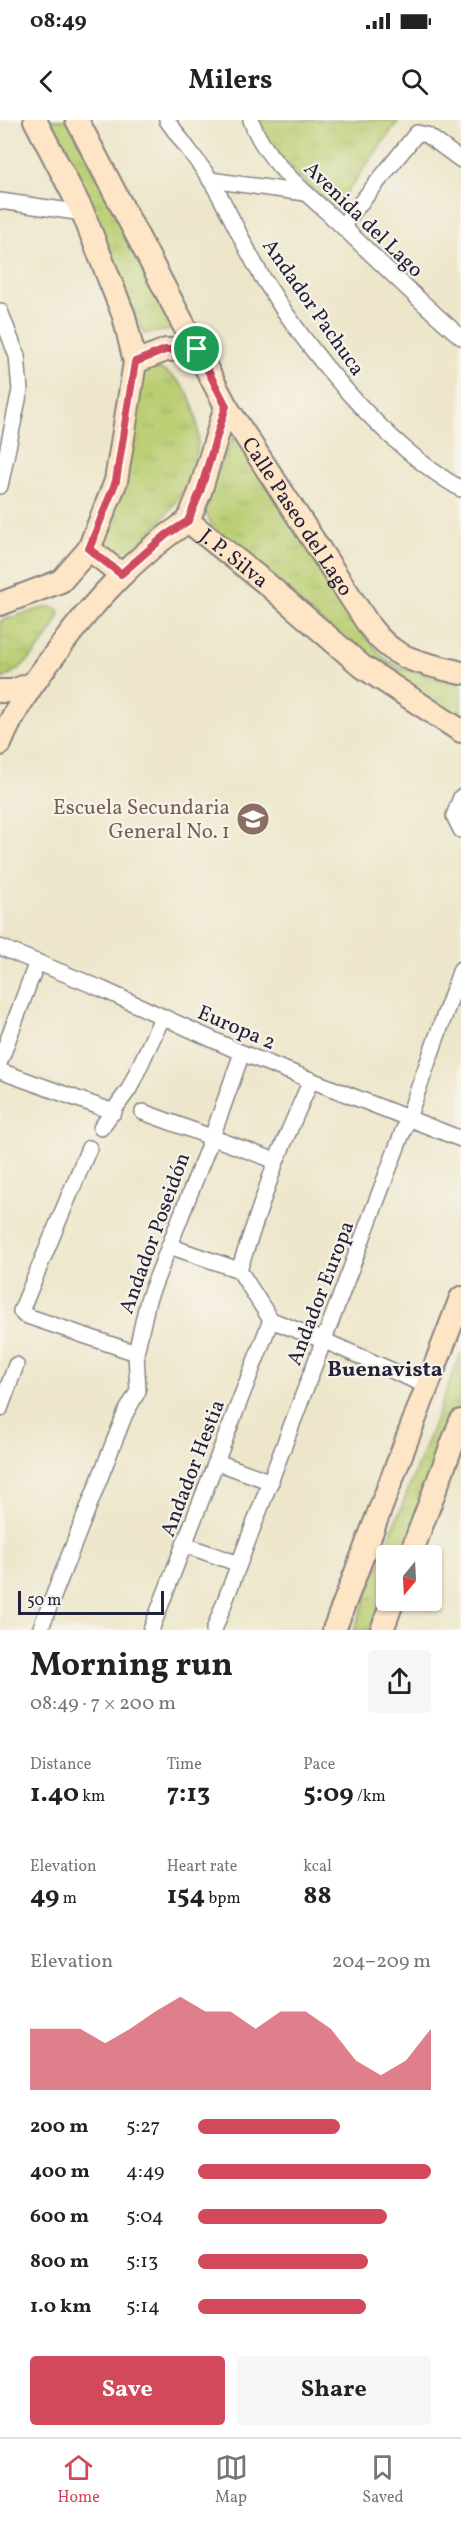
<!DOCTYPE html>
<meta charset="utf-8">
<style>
body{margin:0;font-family:Vollkorn,serif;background:#f6f6f6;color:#222;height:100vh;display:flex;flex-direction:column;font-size:22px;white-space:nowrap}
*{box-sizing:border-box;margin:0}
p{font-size:20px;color:#767676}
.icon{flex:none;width:33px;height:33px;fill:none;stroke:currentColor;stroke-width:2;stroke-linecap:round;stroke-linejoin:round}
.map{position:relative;height:1510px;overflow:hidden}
.details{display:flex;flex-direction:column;background:#fff;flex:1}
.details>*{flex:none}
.needle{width:39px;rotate:198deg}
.fabs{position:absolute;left:376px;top:1425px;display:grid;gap:12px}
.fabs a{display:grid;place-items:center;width:66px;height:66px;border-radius:6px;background:#fff;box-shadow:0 2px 4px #0004;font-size:30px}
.scale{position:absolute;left:18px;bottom:15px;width:146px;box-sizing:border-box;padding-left:6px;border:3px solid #22223b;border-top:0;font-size:16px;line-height:21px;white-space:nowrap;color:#22223b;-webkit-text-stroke:4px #f7f3e8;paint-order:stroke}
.pin{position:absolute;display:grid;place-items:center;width:51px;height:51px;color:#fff;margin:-26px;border:3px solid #fff;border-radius:50%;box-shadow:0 2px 6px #0007}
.round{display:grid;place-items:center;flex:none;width:63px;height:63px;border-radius:6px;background:#f6f6f6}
.overview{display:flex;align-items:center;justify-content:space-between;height:102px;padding:0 30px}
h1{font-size:33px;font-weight:700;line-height:45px}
.stats{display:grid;grid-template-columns:repeat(3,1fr);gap:9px;height:102px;padding:6px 30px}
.stats div{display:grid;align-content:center}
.stats b{font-size:26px;font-weight:700}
.stats small{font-size:16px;font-weight:400}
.stats p{font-size:16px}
.chart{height:168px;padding:12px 30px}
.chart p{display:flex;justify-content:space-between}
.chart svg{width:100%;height:108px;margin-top:6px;fill:#d1495b;opacity:.7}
.primary-button{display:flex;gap:12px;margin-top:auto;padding:12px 30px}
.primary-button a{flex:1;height:69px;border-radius:6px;background:#d1495b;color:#fff;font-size:24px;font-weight:700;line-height:69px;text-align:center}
.primary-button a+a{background:#f6f6f6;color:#222}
ul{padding:0 30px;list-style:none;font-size:20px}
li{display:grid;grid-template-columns:96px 72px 1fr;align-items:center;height:45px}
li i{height:15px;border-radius:8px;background:#d1495b}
.status{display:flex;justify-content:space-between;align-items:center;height:42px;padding:0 30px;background:#fff;direction:ltr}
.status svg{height:16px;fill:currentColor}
header{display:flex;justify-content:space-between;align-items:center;height:78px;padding:0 30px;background:#fff;font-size:27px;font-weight:700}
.tab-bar{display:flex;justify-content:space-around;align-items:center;height:84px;border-top:2px solid #e0e0e0;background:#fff;font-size:16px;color:#767676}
.tab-bar a{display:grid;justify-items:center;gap:3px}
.tab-bar .selected{color:#d1495b}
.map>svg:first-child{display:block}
</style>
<div class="status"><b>08:49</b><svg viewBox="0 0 49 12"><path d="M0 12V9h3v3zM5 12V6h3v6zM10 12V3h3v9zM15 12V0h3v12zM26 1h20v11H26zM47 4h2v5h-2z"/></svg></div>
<header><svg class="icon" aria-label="back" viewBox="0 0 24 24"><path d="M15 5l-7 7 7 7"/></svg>Milers<svg class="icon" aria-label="search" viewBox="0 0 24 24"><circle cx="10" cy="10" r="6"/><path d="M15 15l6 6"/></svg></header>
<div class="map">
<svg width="461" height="1510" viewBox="0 0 461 1510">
<defs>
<pattern id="grass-tufts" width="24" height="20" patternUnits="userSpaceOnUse" patternTransform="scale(1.5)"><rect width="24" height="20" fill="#b9cd71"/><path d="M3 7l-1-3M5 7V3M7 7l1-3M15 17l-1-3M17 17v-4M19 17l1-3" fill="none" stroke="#9fb063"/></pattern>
</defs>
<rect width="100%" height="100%" fill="#f7f3e8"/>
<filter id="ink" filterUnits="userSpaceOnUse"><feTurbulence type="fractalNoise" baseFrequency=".0167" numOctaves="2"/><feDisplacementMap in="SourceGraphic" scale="12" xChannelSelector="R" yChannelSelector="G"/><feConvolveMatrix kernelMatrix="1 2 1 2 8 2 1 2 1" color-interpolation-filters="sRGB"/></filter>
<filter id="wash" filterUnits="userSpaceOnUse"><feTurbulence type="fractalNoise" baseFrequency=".008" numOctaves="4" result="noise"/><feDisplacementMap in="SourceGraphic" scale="24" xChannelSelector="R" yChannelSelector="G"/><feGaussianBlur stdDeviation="1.35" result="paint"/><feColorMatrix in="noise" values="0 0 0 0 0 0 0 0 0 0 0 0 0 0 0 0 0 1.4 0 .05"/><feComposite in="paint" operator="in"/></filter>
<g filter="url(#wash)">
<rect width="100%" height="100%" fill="#ede6ca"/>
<!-- grass -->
<g fill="url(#grass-tufts)" stroke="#6e7856" stroke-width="1.5">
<path d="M51 0H68L178 209 144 214Z"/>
<path d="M254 0H399L333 91 259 15Z"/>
<path d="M154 246C179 257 190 270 196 296 208 354 165 400 126 438L118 440 102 435 101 419 143 248Z"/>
<path d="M233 317 381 536 400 548 461 564V604L398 568 214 409 204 390 216 355Z"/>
<path d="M49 486 59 490 60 494C47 523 29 546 0 560V501Z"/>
<path d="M461 1233V1283L404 1435 387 1436V1481L376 1510H354Z"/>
</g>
</g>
<g filter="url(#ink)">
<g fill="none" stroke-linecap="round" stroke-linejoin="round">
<defs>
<g id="street">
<path d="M167 0C181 20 196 39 210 59 229 90 243 124 261 155 307 231 384 325 461 369"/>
<path d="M251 0C265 43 312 77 343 107 382 144 420 182 461 217"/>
<path d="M210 60 305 73"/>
<path d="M0 81 83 93"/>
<path d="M342 106 417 13 427 15 461 40"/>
<path d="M0 191 17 236 20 270 0 366"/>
<path d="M461 677 454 696 461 710"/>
<path d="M0 827 102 869 242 933 461 1019"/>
<path d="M0 941 37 842"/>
<path d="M0 951 114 992"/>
<path d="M143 992 276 1041"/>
<path d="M101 1008 129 969 162 898"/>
<path d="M89 1028 21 1191 24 1195 136 1233"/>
<path d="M169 1126 239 1150"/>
<path d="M271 1200 239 1150 276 1041 311 960"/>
<path d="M271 1200 325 1221 427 1266"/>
<path d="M0 1289 16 1245"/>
<path d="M217 1342 271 1362"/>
<path d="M185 1425 239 1444"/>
<path d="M40 1510 125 1294 138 1271 136 1233 148 1180 212 1017 242 933"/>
<path d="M151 1510 271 1200"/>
<path d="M214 1510 408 998 461 849"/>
</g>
<g id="secondary">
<path id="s1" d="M77 0 226 286 370 507C396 542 421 542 461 553"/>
<path d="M135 242 166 230 197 229"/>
<path d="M188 401 200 372 226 286"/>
<path d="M89 429 121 454"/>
<path d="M0 484 61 461 89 429 116 361 135 242 124 196 83 93 35 0"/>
<path d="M0 571H12L32 564"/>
<path id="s2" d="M0 624C14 589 35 560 58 530 95 480 135 436 188 401L267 464 363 547 461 611"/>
<path d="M410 1436 461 1301"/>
<path d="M334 1510 461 1178"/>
<path d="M382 1510 393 1480"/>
</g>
</defs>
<!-- street casing -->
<use href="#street" stroke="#888482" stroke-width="18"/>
<!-- secondary casing -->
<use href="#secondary" stroke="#888482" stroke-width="26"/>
<!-- street -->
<use href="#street" stroke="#fff" stroke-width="15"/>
<!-- secondary -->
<use href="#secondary" stroke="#fee5c5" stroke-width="22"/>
</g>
</g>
<g fill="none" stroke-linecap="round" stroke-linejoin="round" filter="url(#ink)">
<defs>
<path id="route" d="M197 229 226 286 200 372 188 401 166 415 121 454 89 429 116 361 135 242 165 230Z"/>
</defs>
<!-- route casing -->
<use href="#route" stroke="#fff" stroke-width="12"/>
<!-- route -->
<use href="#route" stroke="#d1495b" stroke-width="8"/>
</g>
<!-- icons -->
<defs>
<symbol id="school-disc" viewBox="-11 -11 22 22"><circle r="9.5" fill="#8d6e63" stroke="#f7f3e8"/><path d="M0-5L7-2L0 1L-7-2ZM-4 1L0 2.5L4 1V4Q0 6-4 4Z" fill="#fff"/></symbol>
</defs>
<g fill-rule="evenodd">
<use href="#school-disc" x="234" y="680" width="38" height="38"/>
</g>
<g text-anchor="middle" stroke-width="4.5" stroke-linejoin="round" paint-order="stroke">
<!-- street labels -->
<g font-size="21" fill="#22223b" stroke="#f7f3e8">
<text transform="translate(364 99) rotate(44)" y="7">Avenida del Lago</text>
<text transform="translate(314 187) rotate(55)" y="7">Andador Pachuca</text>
<text dy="7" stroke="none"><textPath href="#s1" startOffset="454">Calle Paseo del Lago</textPath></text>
<text dy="7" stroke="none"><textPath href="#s2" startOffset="354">J. P. Silva</textPath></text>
<text transform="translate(237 907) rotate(23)" y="7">Europa 2</text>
<text transform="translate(154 1113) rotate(-70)" y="7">Andador Poseidón</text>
<text transform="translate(320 1173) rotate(-69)" y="7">Andador Europa</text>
<text transform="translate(192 1348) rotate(-69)" y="7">Andador Hestia</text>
</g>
<!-- education labels -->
<g font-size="21" fill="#785e54" stroke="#f7f3e8" text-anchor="end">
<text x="230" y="694">Escuela Secundaria<tspan x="230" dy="24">General No. 1</tspan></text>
</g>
<!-- neighbourhood labels -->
<g font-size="22" font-weight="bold" fill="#22223b" stroke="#f7f3e8">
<text x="385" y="1256">Buenavista</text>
</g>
</g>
</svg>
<div class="fabs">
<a><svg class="needle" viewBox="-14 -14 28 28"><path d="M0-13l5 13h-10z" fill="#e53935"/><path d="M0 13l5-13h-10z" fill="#767676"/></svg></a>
</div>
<div class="scale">50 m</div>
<div class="pin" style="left:197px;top:229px;background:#1e9e55"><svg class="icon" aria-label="arrive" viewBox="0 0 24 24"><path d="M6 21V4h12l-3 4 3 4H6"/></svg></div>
</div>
<section class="details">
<div class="overview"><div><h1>Morning run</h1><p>08:49 · 7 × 200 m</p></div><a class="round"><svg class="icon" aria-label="share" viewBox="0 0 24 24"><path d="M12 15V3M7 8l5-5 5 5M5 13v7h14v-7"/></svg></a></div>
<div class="stats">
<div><p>Distance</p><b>1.40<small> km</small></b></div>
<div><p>Time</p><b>7:13</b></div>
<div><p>Pace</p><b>5:09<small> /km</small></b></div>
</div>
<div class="stats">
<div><p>Elevation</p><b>49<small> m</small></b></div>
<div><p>Heart rate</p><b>154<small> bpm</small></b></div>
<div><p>kcal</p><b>88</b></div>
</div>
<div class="chart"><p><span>Elevation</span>204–209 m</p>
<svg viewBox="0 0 160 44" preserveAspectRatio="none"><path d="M0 44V19L10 19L20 19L30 25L40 19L50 12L60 6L70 12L80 12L90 19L100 12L110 12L120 19L130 32L140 38L150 32L160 19V44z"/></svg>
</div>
<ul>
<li><b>200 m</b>5:27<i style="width:61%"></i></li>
<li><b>400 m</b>4:49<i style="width:100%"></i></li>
<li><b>600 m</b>5:04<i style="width:81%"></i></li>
<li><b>800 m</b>5:13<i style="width:73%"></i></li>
<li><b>1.0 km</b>5:14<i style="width:72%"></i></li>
</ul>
<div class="primary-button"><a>Save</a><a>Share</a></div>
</section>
<nav class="tab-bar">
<a class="selected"><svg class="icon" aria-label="home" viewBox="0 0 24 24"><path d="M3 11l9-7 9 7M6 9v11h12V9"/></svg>Home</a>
<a><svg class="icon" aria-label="map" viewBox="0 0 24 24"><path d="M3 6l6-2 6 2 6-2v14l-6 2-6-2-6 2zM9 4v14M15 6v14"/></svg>Map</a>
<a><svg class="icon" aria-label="saved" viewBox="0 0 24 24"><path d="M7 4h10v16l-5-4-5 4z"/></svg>Saved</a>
</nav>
